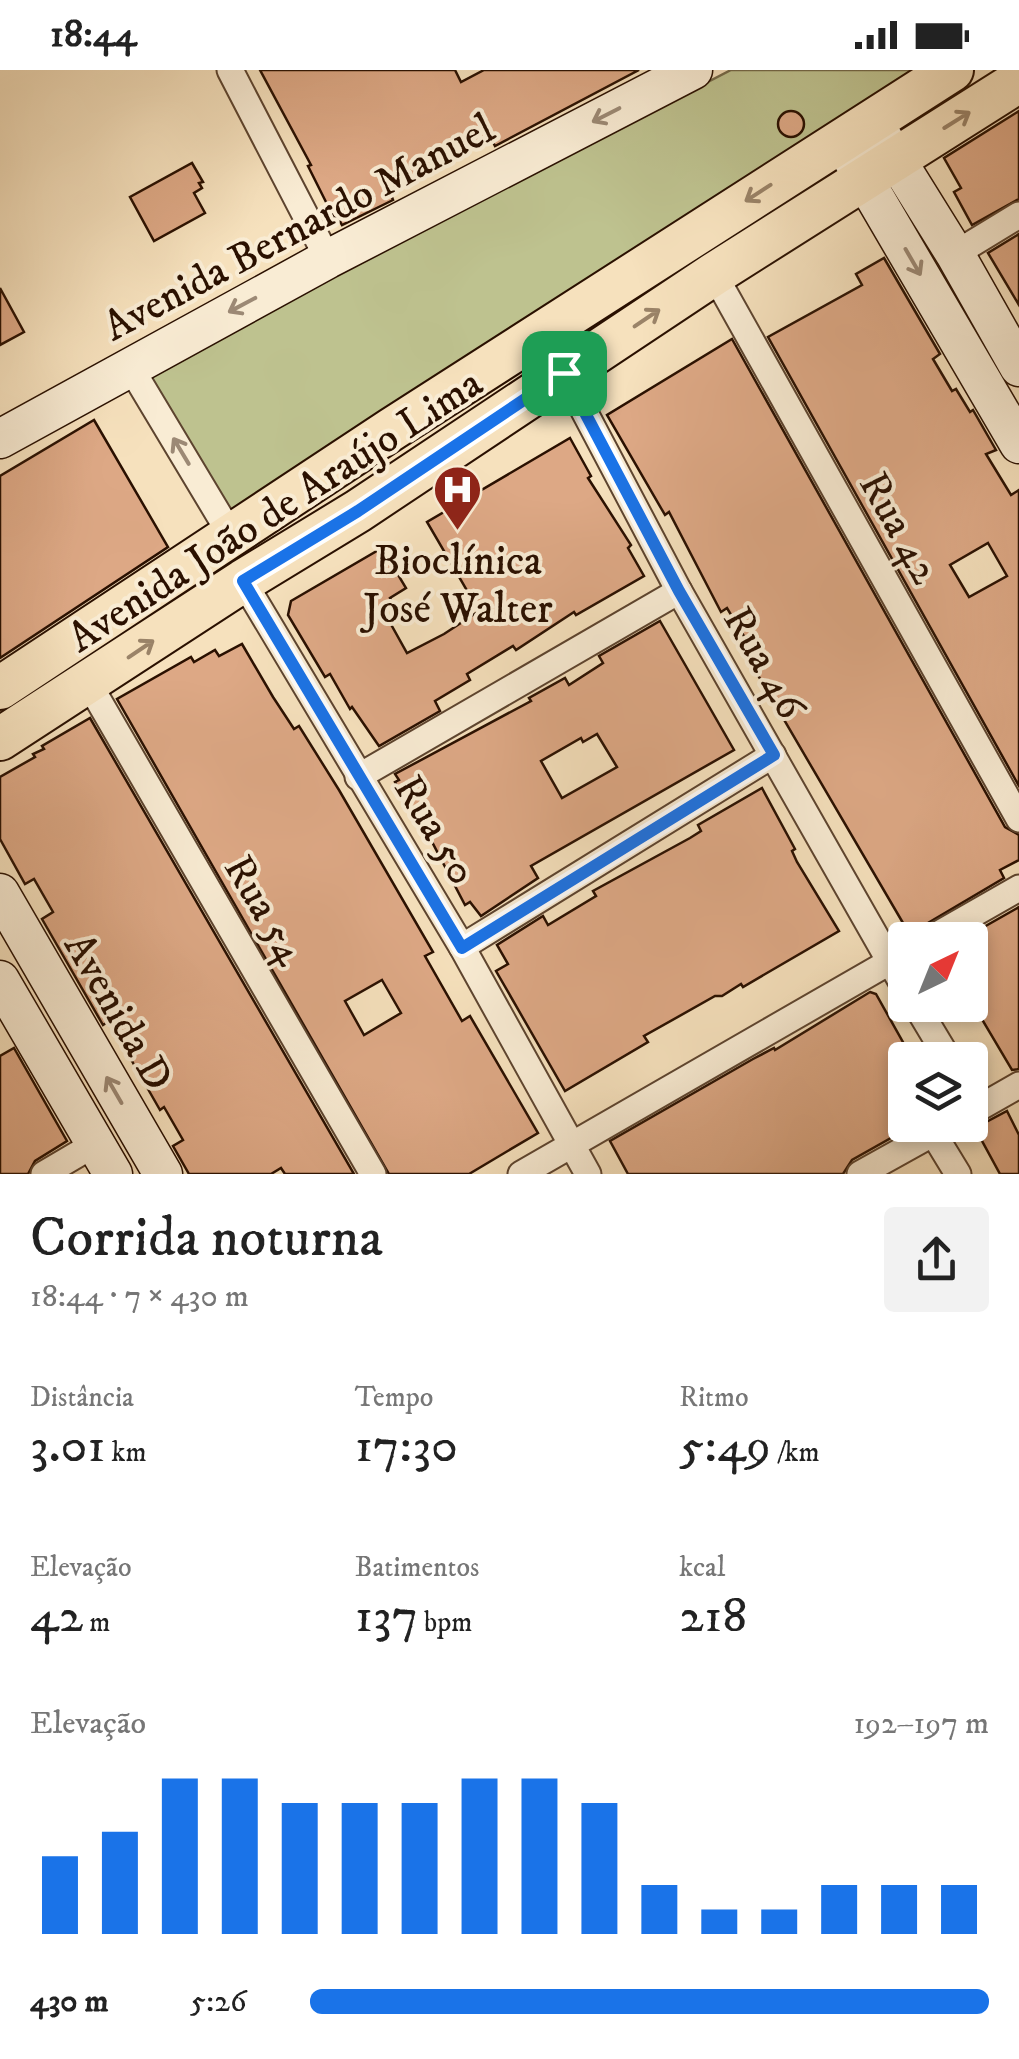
<!DOCTYPE html>
<html lang="pt">
<meta charset="utf-8">
<style>
body{margin:0;font-family:"IM FELL DW Pica",serif;background:#f2f2f2;color:#222;height:100vh;display:flex;flex-direction:column;font-size:38px;white-space:nowrap}
*{box-sizing:border-box;margin:0}
p{font-size:32px;color:#767676}
.icon{flex:none;width:55px;height:55px;fill:none;stroke:currentColor;stroke-width:2;stroke-linecap:round;stroke-linejoin:round}
.map{position:relative;height:1104px;overflow:hidden}
.details{display:flex;flex-direction:column;background:#fff;flex:1}
.details>*{flex:none}
.needle{width:65px;rotate:43deg}
.controls{position:absolute;left:888px;top:852px;display:grid;gap:20px}
.controls a{display:grid;place-items:center;width:100px;height:100px;border-radius:10px;background:#fff;box-shadow:0 5px 15px #0003;font-size:50px}
.pin{position:absolute;display:grid;place-items:center;width:85px;height:85px;color:#fff;margin:-42px;border-radius:20px;box-shadow:0 5px 15px #0006}
.round{display:grid;place-items:center;flex:none;width:105px;height:105px;border-radius:10px;background:#f2f2f2}
.headline{display:flex;align-items:center;justify-content:space-between;height:170px;padding:0 30px}
h1{font-size:55px;font-weight:600;line-height:75px}
.stats{display:grid;grid-template-columns:repeat(3,1fr);gap:15px;height:170px;padding:10px 30px}
.stats div{display:grid;align-content:center}
.stats b{font-size:50px;font-weight:600}
.stats small{font-size:28px;font-weight:400}
.stats p{font-size:28px}
.chart{height:280px;padding:20px 30px}
.chart p{display:flex;justify-content:space-between}
.chart svg{width:100%;height:180px;margin-top:10px;stroke:#1a73e8;stroke-width:6}
ul{padding:0 30px;list-style:none;font-size:32px}
li{display:grid;grid-template-columns:160px 120px 1fr;align-items:center;height:75px}
li i{height:25px;border-radius:12px;background:#1a73e8}
.status{display:flex;justify-content:space-between;align-items:center;height:70px;padding:0 50px;background:#fff;direction:ltr}
.status svg{height:28px;fill:currentColor}
.map>svg:first-child{display:block}
</style>
<div class="status"><b>18:44</b><svg viewBox="0 0 49 12"><path d="M0 12V9h3v3zM5 12V6h3v6zM10 12V3h3v9zM15 12V0h3v12zM26 1h20v11H26zM47 4h2v5h-2z"/></svg></div>
<div class="map">
<svg width="1019" height="1104" viewBox="0 0 1019 1104">
<rect width="100%" height="100%" fill="#f6e1bd"/>
<filter id="stains"><feTurbulence type="fractalNoise" baseFrequency=".002" numOctaves="4"/><feColorMatrix values="0 0 0 0 .2 0 0 0 0 .09 0 0 0 0 .02 0 0 0 .5 -.17"/></filter>
<radialGradient id="worn" r=".72"><stop offset=".6" stop-color="#630" stop-opacity="0"/><stop offset="1" stop-color="#630" stop-opacity=".3"/></radialGradient>
<!-- green -->
<path fill="#bec28f" stroke="#746948" stroke-width="2.5" d="M731 0H932L237 447 221 443 147 303Z"/>
<!-- building -->
<g fill="#dda885" stroke="#2a1000" stroke-width="2.5" fill-rule="evenodd">
<path d="M260 0H455L461 12 484 0H639L495 76 492 70 474 79 473 77 390 122 393 130 342 155 337 146 334 148 308 96 311 95Z"/>
<path d="M1019 41V129L972 155 954 122 961 118 944 88Z"/>
<circle cx="791" cy="54" r="13"/>
<path d="M192 93 203 112 199 113 202 118 194 123 205 143 154 171 130 127Z"/>
<path d="M1019 164V235L988 183Z"/>
<path d="M884 188 940 284 933 289 952 321 956 319 970 342 973 340 996 380 986 384 1011 425 1019 420V716L768 267 862 215 856 204ZM988 473 1007 506 969 527 950 495Z"/>
<path d="M0 218 24 262 0 275Z"/>
<path d="M732 269 1005 757 1019 765V790L1000 800 1004 808 916 860 903 853 752 595 759 591 727 538 721 542 669 442 665 445 607 345Z"/>
<path d="M94 350 168 477 0 588V406Z"/>
<path d="M570 368 591 406 588 408 631 475 628 478 644 506 576 545 574 542 516 580 513 576 467 604 470 610 435 631 440 641 379 676 352 637 350 639 330 604 325 607 288 545 291 531 382 478 406 518 390 528 393 534 383 540 407 583 444 564 479 541 427 452Z"/>
<path d="M660 551 734 680 531 796 538 808 481 846 470 832 465 835 431 770 427 772 395 712 399 710 395 704 531 631 529 628 565 608 569 615 603 593 599 586ZM597 664 617 697 562 728 541 691 581 668 583 672Z"/>
<path d="M242 574 273 627 294 659 299 656 339 720 433 882 425 886 462 951 470 946 538 1063 469 1104H389L117 629 191 587 194 592 215 580 219 586ZM382 910 401 943 364 965 345 931Z"/>
<path d="M90 648 354 1104H285L281 1098 271 1104H189L173 1076 183 1070 164 1037 160 1040 109 951 103 955 42 849 53 842 34 809 25 814 0 769V707L35 687 33 684 44 679 42 676Z"/>
<path d="M762 718 795 779 792 781 797 792 839 861 743 917 741 914 722 926H715L644 966 648 972 565 1021 496 901 508 894 497 875 543 846 548 855 596 826 593 821 690 768 701 761 698 755Z"/>
<path d="M1019 837V999L1012 1000 970 929V870H961Z"/>
<path d="M870 922 876 924 913 990H905V1060L852 1090 843 1104H628L610 1071 753 989 774 978 775 980Z"/>
<path d="M14 978 67 1071 35 1091 28 1104H0V986Z"/>
<path d="M1007 1041 1019 1065V1104H1000L975 1058Z"/>
</g>
<g fill="none" stroke-linecap="round" stroke-linejoin="round">
<defs>
<g id="street">
<path d="M230 0 328 189"/>
<path d="M955 184 1019 145"/>
<path d="M714 204 1019 749"/>
<path d="M129 295 231 465"/>
<path d="M564 303 679 521 905 918"/>
<path d="M243 511 462 877 588 1104"/>
<path d="M89 614 373 1104"/>
<path d="M358 707 679 521"/>
<path d="M928 870 1019 818"/>
<path d="M462 877 773 685"/>
<path d="M916 935 949 990"/>
<path d="M970 1043 1019 1015"/>
<path d="M933 1063 958 1104"/>
<path d="M44 1104 95 1074"/>
<path d="M521 1104 905 883"/>
<path d="M860 1104 948 1055"/>
</g>
<g id="secondary">
<path d="M881 65 955 184 1019 297"/>
<path d="M850 85 1019 374"/>
<path d="M0 369 328 189 693 0"/>
<path d="M0 823 163 1104"/>
<path d="M0 910 113 1104"/>
</g>
<g id="primary">
<path d="M0 618 392 359 952 0"/>
<path d="M0 669 243 511 358 441 714 204 1019 11"/>
</g>
</defs>
<!-- street casing -->
<use href="#street" stroke="#5d442f" stroke-width="29"/>
<!-- secondary casing -->
<use href="#secondary" stroke="#2a1000" stroke-width="41"/>
<!-- primary casing -->
<use href="#primary" stroke="#2a1000" stroke-width="46"/>
<!-- street -->
<use href="#street" stroke="#f9ecd4" stroke-width="25"/>
<!-- secondary -->
<use href="#secondary" stroke="#f9ecd4" stroke-width="38"/>
<!-- primary -->
<use href="#primary" stroke="#f6e1bd" stroke-width="42"/>
</g>
<!-- one-way arrows -->
<defs><path id="oneway-shaft" d="M-6 0H5M1.5-3L5.5 0L1.5 3" fill="none" stroke-width="1.6" stroke-linecap="round" stroke-linejoin="round" transform="scale(2.5)"/></defs>
<g stroke="#9c8975">
<use href="#oneway-shaft" transform="translate(606 45) rotate(153)"/>
<use href="#oneway-shaft" transform="translate(913 192) rotate(60)"/>
<use href="#oneway-shaft" transform="translate(242 235) rotate(152)"/>
<use href="#oneway-shaft" transform="translate(181 381) rotate(-121)"/>
<use href="#oneway-shaft" transform="translate(114 1020) rotate(-120)"/>
</g>
<g stroke="#9a8368">
<use href="#oneway-shaft" transform="translate(957 50) rotate(-32)"/>
<use href="#oneway-shaft" transform="translate(758 123) rotate(147)"/>
<use href="#oneway-shaft" transform="translate(647 248) rotate(-34)"/>
<use href="#oneway-shaft" transform="translate(141 579) rotate(-34)"/>
</g>
<g fill="none" stroke-linecap="round" stroke-linejoin="round">
<defs>
<path id="route" d="M564 303 679 521 774 685 462 878 243 511 358 441Z"/>
</defs>
<!-- route casing -->
<use href="#route" stroke="#fff" stroke-width="20"/>
<!-- route -->
<use href="#route" stroke="#1a73e8" stroke-width="12"/>
</g>
<!-- icons -->
<defs>
<symbol id="hospital-pin" viewBox="-11 -11 22 30"><path d="M0 17L-7.5 6A9.5 9.5 0 1 1 7.5 6Z" fill="#8f2418" stroke="#f9ecd4"/><path d="M-5-5h3v3.5h4V-5h3V5h-3V1.5h-4V5h-3Z" fill="#fff"/></symbol>
</defs>
<g fill-rule="evenodd">
<use href="#hospital-pin" x="430" y="392" width="55" height="75"/>
</g>
<g text-anchor="middle" stroke-width="8" stroke-linejoin="round" paint-order="stroke">
<!-- street labels -->
<g font-size="42" fill="#2a1000" stroke="#f9ecd4">
<text transform="translate(298 156) rotate(-28)" y="15">Avenida Bernardo Manuel</text>
<text transform="translate(274 439) rotate(-33)" y="15">Avenida João de Araújo Lima</text>
<text transform="translate(901 457) rotate(61)" y="15">Rua 42</text>
<text transform="translate(766 592) rotate(60)" y="15">Rua 46</text>
<text transform="translate(437 759) rotate(59)" y="15">Rua 50</text>
<text transform="translate(266 839) rotate(60)" y="15">Rua 54</text>
<text transform="translate(120 941) rotate(60)" y="15">Avenida D</text>
</g>
<!-- poi labels -->
<g font-size="42" fill="#2a1000" stroke="#f9ecd4">
<text x="458" y="504">Bioclínica<tspan x="458" dy="48">José Walter</tspan></text>
</g>
</g>
<rect width="100%" height="100%" filter="url(#stains)"/>
<rect width="100%" height="100%" fill="url(#worn)"/>
</svg>
<div class="controls">
<a><svg class="needle" viewBox="-14 -14 28 28"><path d="M0-13l5 13h-10z" fill="#e53935"/><path d="M0 13l5-13h-10z" fill="#767676"/></svg></a>
<a><svg class="icon" aria-label="layers" viewBox="0 0 24 24"><path d="M12 4l9 5-9 5-9-5zM3 14l9 5 9-5"/></svg></a>
</div>
<div class="pin" style="left:564px;top:303px;background:#1e9e55"><svg class="icon" aria-label="arrive" viewBox="0 0 24 24"><path d="M6 21V4h12l-3 4 3 4H6"/></svg></div>
</div>
<section class="details">
<div class="headline"><div><h1>Corrida noturna</h1><p>18:44 · 7 × 430 m</p></div><a class="round"><svg class="icon" aria-label="share" viewBox="0 0 24 24"><path d="M12 15V3M7 8l5-5 5 5M5 13v7h14v-7"/></svg></a></div>
<div class="stats">
<div><p>Distância</p><b>3.01<small> km</small></b></div>
<div><p>Tempo</p><b>17:30</b></div>
<div><p>Ritmo</p><b>5:49<small> /km</small></b></div>
</div>
<div class="stats">
<div><p>Elevação</p><b>42<small> m</small></b></div>
<div><p>Batimentos</p><b>137<small> bpm</small></b></div>
<div><p>kcal</p><b>218</b></div>
</div>
<div class="chart"><p><span>Elevação</span>192–197 m</p>
<svg viewBox="0 0 160 44" preserveAspectRatio="none"><path d="M5 44V25M15 44V19M25 44V6M35 44V6M45 44V12M55 44V12M65 44V12M75 44V6M85 44V6M95 44V12M105 44V32M115 44V38M125 44V38M135 44V32M145 44V32M155 44V32"/></svg>
</div>
<ul>
<li><b>430 m</b>5:26<i style="width:100%"></i></li>
</ul>
</section>
